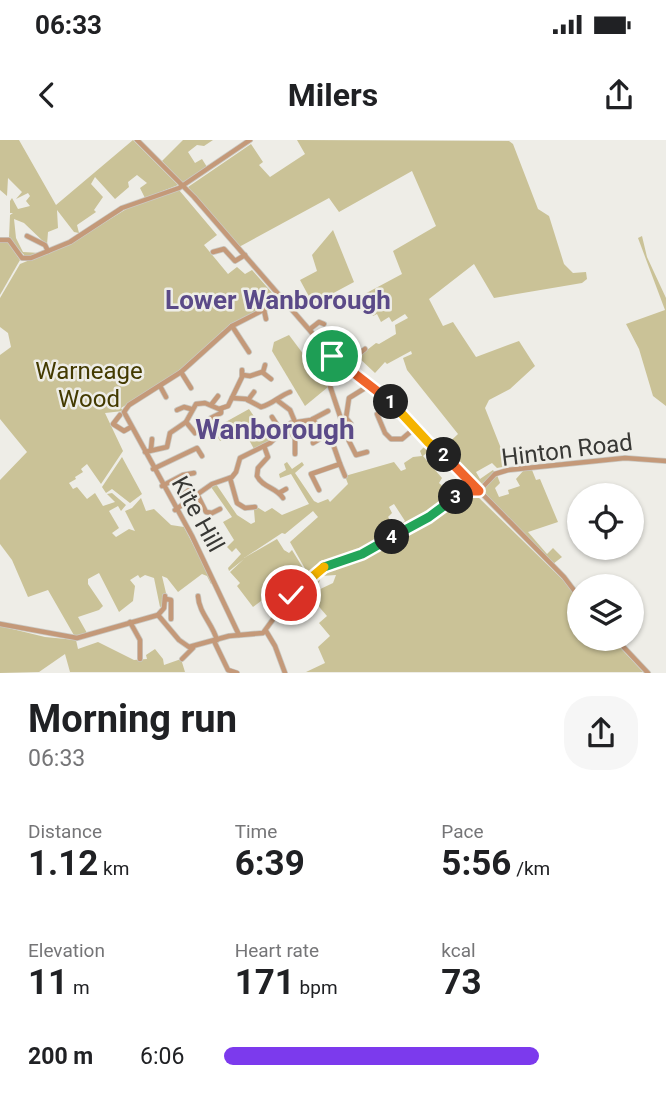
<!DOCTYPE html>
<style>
body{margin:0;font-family:Roboto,sans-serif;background:#f6f6f6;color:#202124;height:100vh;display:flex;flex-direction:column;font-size:26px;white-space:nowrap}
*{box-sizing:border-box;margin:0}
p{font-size:23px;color:#757577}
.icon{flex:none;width:38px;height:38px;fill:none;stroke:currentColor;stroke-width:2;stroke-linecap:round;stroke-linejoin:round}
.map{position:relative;height:533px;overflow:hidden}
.sheet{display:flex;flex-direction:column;background:#fff;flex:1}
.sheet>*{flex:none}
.fabs{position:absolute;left:567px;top:343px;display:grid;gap:14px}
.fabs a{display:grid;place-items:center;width:77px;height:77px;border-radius:50%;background:#fff;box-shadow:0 2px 5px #0004;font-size:35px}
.pin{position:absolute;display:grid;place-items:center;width:60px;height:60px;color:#fff;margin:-30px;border:4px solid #fff;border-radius:50%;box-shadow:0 2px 7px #0007}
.km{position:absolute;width:35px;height:35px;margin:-18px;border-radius:50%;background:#222;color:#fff;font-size:19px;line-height:35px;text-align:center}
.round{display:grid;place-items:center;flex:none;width:74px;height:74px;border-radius:28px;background:#f6f6f6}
.overview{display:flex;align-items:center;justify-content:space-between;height:119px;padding:0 28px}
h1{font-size:38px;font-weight:700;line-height:52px}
.metrics{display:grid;grid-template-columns:repeat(3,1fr);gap:10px;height:119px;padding:7px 28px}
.metrics div{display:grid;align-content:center}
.metrics b{font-size:35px;font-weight:700}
.metrics small{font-size:19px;font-weight:400}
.metrics p{font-size:19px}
ul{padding:0 28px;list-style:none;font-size:23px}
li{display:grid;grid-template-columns:112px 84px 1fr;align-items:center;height:52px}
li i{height:18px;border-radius:9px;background:#7c3aed}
.status{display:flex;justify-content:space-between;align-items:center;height:49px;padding:0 35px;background:#fff;direction:ltr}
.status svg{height:19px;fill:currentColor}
header{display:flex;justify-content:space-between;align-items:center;height:91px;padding:0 28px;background:#fff;font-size:32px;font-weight:700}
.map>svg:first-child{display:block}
</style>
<div class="status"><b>06:33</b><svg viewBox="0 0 49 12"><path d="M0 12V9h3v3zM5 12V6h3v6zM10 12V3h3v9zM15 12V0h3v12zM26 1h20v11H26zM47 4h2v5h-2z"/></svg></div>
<header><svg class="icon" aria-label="back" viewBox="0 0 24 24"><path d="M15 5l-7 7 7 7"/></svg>Milers<svg class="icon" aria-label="share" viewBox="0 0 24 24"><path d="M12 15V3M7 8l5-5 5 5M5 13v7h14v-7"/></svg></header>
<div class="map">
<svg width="666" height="533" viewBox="0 0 666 533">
<rect width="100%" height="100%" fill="#eeede7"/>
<!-- green -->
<g fill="#cac297">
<path d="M0 0H19L56 65 133 0 178 45 145 58 140 48 147 43 137 35 128 42 129 47 115 59 95 37 91 44 103 57 94 70 96 72 77 85 79 93 74 92 57 70 58 88 48 92 47 105 24 83 14 79 16 98 23 112 40 113 26 117 9 98 10 75 13 73H10V61L12 58 18 69 30 66 26 61 30 56 28 53 16 59 22 52 8 38 7 56 0 50Z"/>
<path d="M183 0H213L204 6 197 5 188 12 195 23 202 19 207 27 183 43 162 21Z"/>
<path d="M297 0 509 1 513 4 538 69 549 76 564 124 573 133 586 132 587 139 582 143 494 158 474 124 429 159 443 186 453 182 476 217 519 201 535 226 510 249 489 260 485 268 508 326 497 328 492 323 476 332 480 339 493 330 495 333 482 345 461 350 457 345 460 341 443 320 430 310 423 316 442 338 439 343 449 352 458 348 460 351 432 374 401 389 398 387 405 381 394 364 389 367 392 373 388 377 398 391 355 416 326 423 308 434 290 402 318 377 313 371 285 394 282 393 244 418 277 399 284 410 289 413 292 410 308 436 287 455 284 452 279 457 276 454 269 455 253 467 237 446 240 443 230 432 244 419 229 431 228 428 241 414 236 408 232 412 227 407 234 400 223 382 232 377 211 347 216 344 237 375 251 384 255 382 254 370 257 367 265 372 272 368 282 375 309 364 291 334 280 338 279 334 286 330 284 324 287 322 292 329 302 322 304 325 295 333 314 361 318 363 328 359 330 362 348 344 345 336 394 322 401 331 406 329 404 323 413 317 422 316 420 311 428 303 439 312 458 294 407 230 403 218 412 214 411 211 387 224 385 222 375 233 358 217 376 203 379 204 396 194 395 185 408 178 405 174 392 182 389 177 381 182 377 174 373 176 360 162 359 157 402 134 393 111 436 86 412 31 339 72 329 58 239 107 188 47 251 4 263 22 259 25 270 37 305 14Z"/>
<path d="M179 50 217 95 204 105 228 134 237 127 245 134 252 130 274 155 269 164 222 191 220 196 181 231 121 268 123 271 105 273 123 311 101 344 87 324 81 329 83 332 75 337 76 339 69 343 73 349 77 347 87 359 95 353 103 366 115 362 107 354 112 353 126 365 121 371 118 366 109 371 119 388 112 393 116 397 129 389 135 391 125 371 132 368 141 358 146 371 154 369 171 385 184 387 213 443 211 444 207 436 202 434 178 452 167 438 162 436 166 453 163 466 160 467 154 438 145 435 140 438 138 435 130 440 135 446 133 461 119 472 99 433 88 439V444L103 466 99 470 78 477 87 493 75 497 48 450 28 457 12 420 0 404V340L27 312 0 279V215L11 207 8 193 0 187V158L20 124 71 103 128 68Z"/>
<path d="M333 90 354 142 313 164 300 140 317 131 312 115Z"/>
<path d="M642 96 647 117 666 158V266L653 256 639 209 626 184 665 170 638 98Z"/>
<path d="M0 102H8L20 120 0 155Z"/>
<path d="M289 195 328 247 305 266 272 211 274 202Z"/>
<path d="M249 269 270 300 254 309 243 289 220 301 213 289Z"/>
<path d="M122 317 142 354 130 363 112 349 106 353 102 347Z"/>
<path d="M524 330H532L536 340 540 339 558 382 528 392 547 414 553 408 562 417 553 424 484 353 485 346 497 335 500 343 495 348 499 357 509 354 508 350 520 346 516 339Z"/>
<path d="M474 353 564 441 579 460V499H612L643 532H306L325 523 318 507 330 496 319 483 327 476 308 454H297L306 445 312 453 333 443 336 435 321 436 318 446 314 448 306 444 332 426 335 425 336 431V425C367 418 406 395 434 377 448 368 456 353 474 353Z"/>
<path d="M0 486 45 497 76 500 78 509 98 502 134 520 147 519 146 515 155 509 163 519 164 525 181 519 185 532H70L65 514 39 532 0 533Z"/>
</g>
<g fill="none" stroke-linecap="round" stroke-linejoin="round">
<defs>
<g id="minor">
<path d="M137 0 194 57 332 216 387 257 564 437 579 457"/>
<path d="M27 96 45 105 48 111"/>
<path d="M0 100H9L22 118H31L70 102 122 68 179 48 250 0"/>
<path d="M213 112 224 109 235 121 245 115"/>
<path d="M264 170 266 179"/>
<path d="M232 186 249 212"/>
<path d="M310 189 319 182 324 184"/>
<path d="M350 208 347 214 351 218"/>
<path d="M332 216 326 234 347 297 356 315 367 312"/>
<path d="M344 226 365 209"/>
<path d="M181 232 191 248"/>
<path d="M263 232 265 225"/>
<path d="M243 235 250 236 262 232 271 239"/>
<path d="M160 246 166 257"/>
<path d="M232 258 246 259 261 267C273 264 279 256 290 252"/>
<path d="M248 260 254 252"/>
<path d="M278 261 290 270 295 282"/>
<path d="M211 265 218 256"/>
<path d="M177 270 184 267 191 269"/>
<path d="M377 274 385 293 391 299H402L415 288"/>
<path d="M120 275 113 284 124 291 131 287"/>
<path d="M272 277 281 291"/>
<path d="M211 278 221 273V269"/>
<path d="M313 279 324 298 333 304 340 324 311 334 319 350"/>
<path d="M186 282 195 293"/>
<path d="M351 284 346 278 349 258 370 245"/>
<path d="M286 286 295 298V314"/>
<path d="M313 303 323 297"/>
<path d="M264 306 268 317 258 328 257 336C263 348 276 347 283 358"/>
<path d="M151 309 152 299"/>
<path d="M145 312 167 307 170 293 186 282 196 264 205 263 219 269 228 266 242 237V230"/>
<path d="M340 324 345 336"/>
<path d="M153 329 197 308 202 316"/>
<path d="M230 338 237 363 245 368 255 367"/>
<path d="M162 346 183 335 194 333"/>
<path d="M479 351 495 334 508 330 625 318 666 321"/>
<path d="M279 353 286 349"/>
<path d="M198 356 206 372 212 373 220 369"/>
<path d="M188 362 184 354 189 350"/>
<path d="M175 370 212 344 232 337 236 332 240 318 270 303 291 283 311 280 328 271"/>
<path d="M198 456C199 473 212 483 217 500"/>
<path d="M166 459 171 460V479"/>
<path d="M158 475 179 500 189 507 229 496 263 493 293 452 320 430 362 414 429 377 464 351H479"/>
<path d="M158 475 164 468 165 456"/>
<path d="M130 482 140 500V519"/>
<path d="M0 484 77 498 158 475"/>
<path d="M266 491 275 506 285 533"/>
<path d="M239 495 192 396 124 272 129 265 181 232 232 186 271 166 278 156"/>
<path d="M616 499 648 533"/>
<path d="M214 501 228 530 237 533"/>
<path d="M182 519 193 508"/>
</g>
</defs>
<!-- minor casing -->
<use href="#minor" stroke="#cac9c3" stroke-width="6"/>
<!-- minor -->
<use href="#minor" stroke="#c49979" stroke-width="4.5"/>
</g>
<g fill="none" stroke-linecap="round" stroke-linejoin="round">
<defs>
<path id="split-1" d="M332 216 391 262"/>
<path id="split-2" d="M391 262 428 302 444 315"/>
<path id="split-3" d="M444 315 479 351H465L456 357"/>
<path id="split-4" d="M392 397 429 377 456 357"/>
<path id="split-5" d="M324 427 362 414 392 397"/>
<path id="split-6" d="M291 455 324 427"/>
</defs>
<!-- split-1 casing -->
<use href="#split-1" stroke="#fff" stroke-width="14"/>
<!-- split-2 casing -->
<use href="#split-2" stroke="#fff" stroke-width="14"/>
<!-- split-3 casing -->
<use href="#split-3" stroke="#fff" stroke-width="14"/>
<!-- split-4 casing -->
<use href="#split-4" stroke="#fff" stroke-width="14"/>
<!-- split-5 casing -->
<use href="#split-5" stroke="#fff" stroke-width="14"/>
<!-- split-6 casing -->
<use href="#split-6" stroke="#fff" stroke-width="14"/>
<!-- split-1 -->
<use href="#split-1" stroke="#f0652b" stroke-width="9"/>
<!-- split-2 -->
<use href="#split-2" stroke="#f5b400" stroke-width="9"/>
<!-- split-3 -->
<use href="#split-3" stroke="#f0652b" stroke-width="9"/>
<!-- split-4 -->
<use href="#split-4" stroke="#22a559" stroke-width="9"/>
<!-- split-5 -->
<use href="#split-5" stroke="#22a559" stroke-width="9"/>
<!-- split-6 -->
<use href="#split-6" stroke="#f5b400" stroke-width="9"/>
</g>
<g text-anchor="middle" stroke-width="5" stroke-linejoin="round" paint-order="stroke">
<!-- park labels -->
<g font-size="24" fill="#433a00" stroke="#eeede7">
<text x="89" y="239">Warneage<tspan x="89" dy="28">Wood</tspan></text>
</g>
<!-- street labels -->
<g font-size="24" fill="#383835" stroke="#eeede7">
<text transform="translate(567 310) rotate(-7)" y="8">Hinton Road</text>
<text transform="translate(198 374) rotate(61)" y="8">Kite Hill</text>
</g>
<!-- neighbourhood labels -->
<g font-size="26" font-weight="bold" fill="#5b4a88" stroke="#eeede7">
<text x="278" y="169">Lower Wanborough</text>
</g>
<!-- quarter labels -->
<g font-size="28" font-weight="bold" fill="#5b4a88" stroke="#eeede7">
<text x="275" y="299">Wanborough</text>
</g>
</g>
</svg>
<div class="fabs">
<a><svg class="icon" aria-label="locate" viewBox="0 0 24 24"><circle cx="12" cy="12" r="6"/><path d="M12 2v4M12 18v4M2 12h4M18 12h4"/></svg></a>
<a><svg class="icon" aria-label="layers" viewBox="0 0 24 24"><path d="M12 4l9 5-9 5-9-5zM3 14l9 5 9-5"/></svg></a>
</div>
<div class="pin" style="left:332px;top:216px;background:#1e9e55"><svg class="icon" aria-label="arrive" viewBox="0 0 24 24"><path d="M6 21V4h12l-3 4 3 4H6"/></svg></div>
<div class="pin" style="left:291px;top:455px;background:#d93025"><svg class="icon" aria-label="check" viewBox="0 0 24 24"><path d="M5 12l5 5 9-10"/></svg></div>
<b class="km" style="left:391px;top:262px">1</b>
<b class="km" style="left:444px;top:315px">2</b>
<b class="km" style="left:456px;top:357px">3</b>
<b class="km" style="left:392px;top:397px">4</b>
</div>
<section class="sheet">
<div class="overview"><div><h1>Morning run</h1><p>06:33</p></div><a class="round"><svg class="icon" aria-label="share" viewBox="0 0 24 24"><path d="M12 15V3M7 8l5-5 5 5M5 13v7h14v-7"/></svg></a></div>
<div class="metrics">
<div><p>Distance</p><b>1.12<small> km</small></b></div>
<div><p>Time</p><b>6:39</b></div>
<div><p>Pace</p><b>5:56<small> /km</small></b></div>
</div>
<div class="metrics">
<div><p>Elevation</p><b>11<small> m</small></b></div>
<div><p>Heart rate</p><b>171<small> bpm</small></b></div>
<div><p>kcal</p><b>73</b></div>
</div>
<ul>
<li><b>200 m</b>6:06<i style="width:76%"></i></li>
</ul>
</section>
